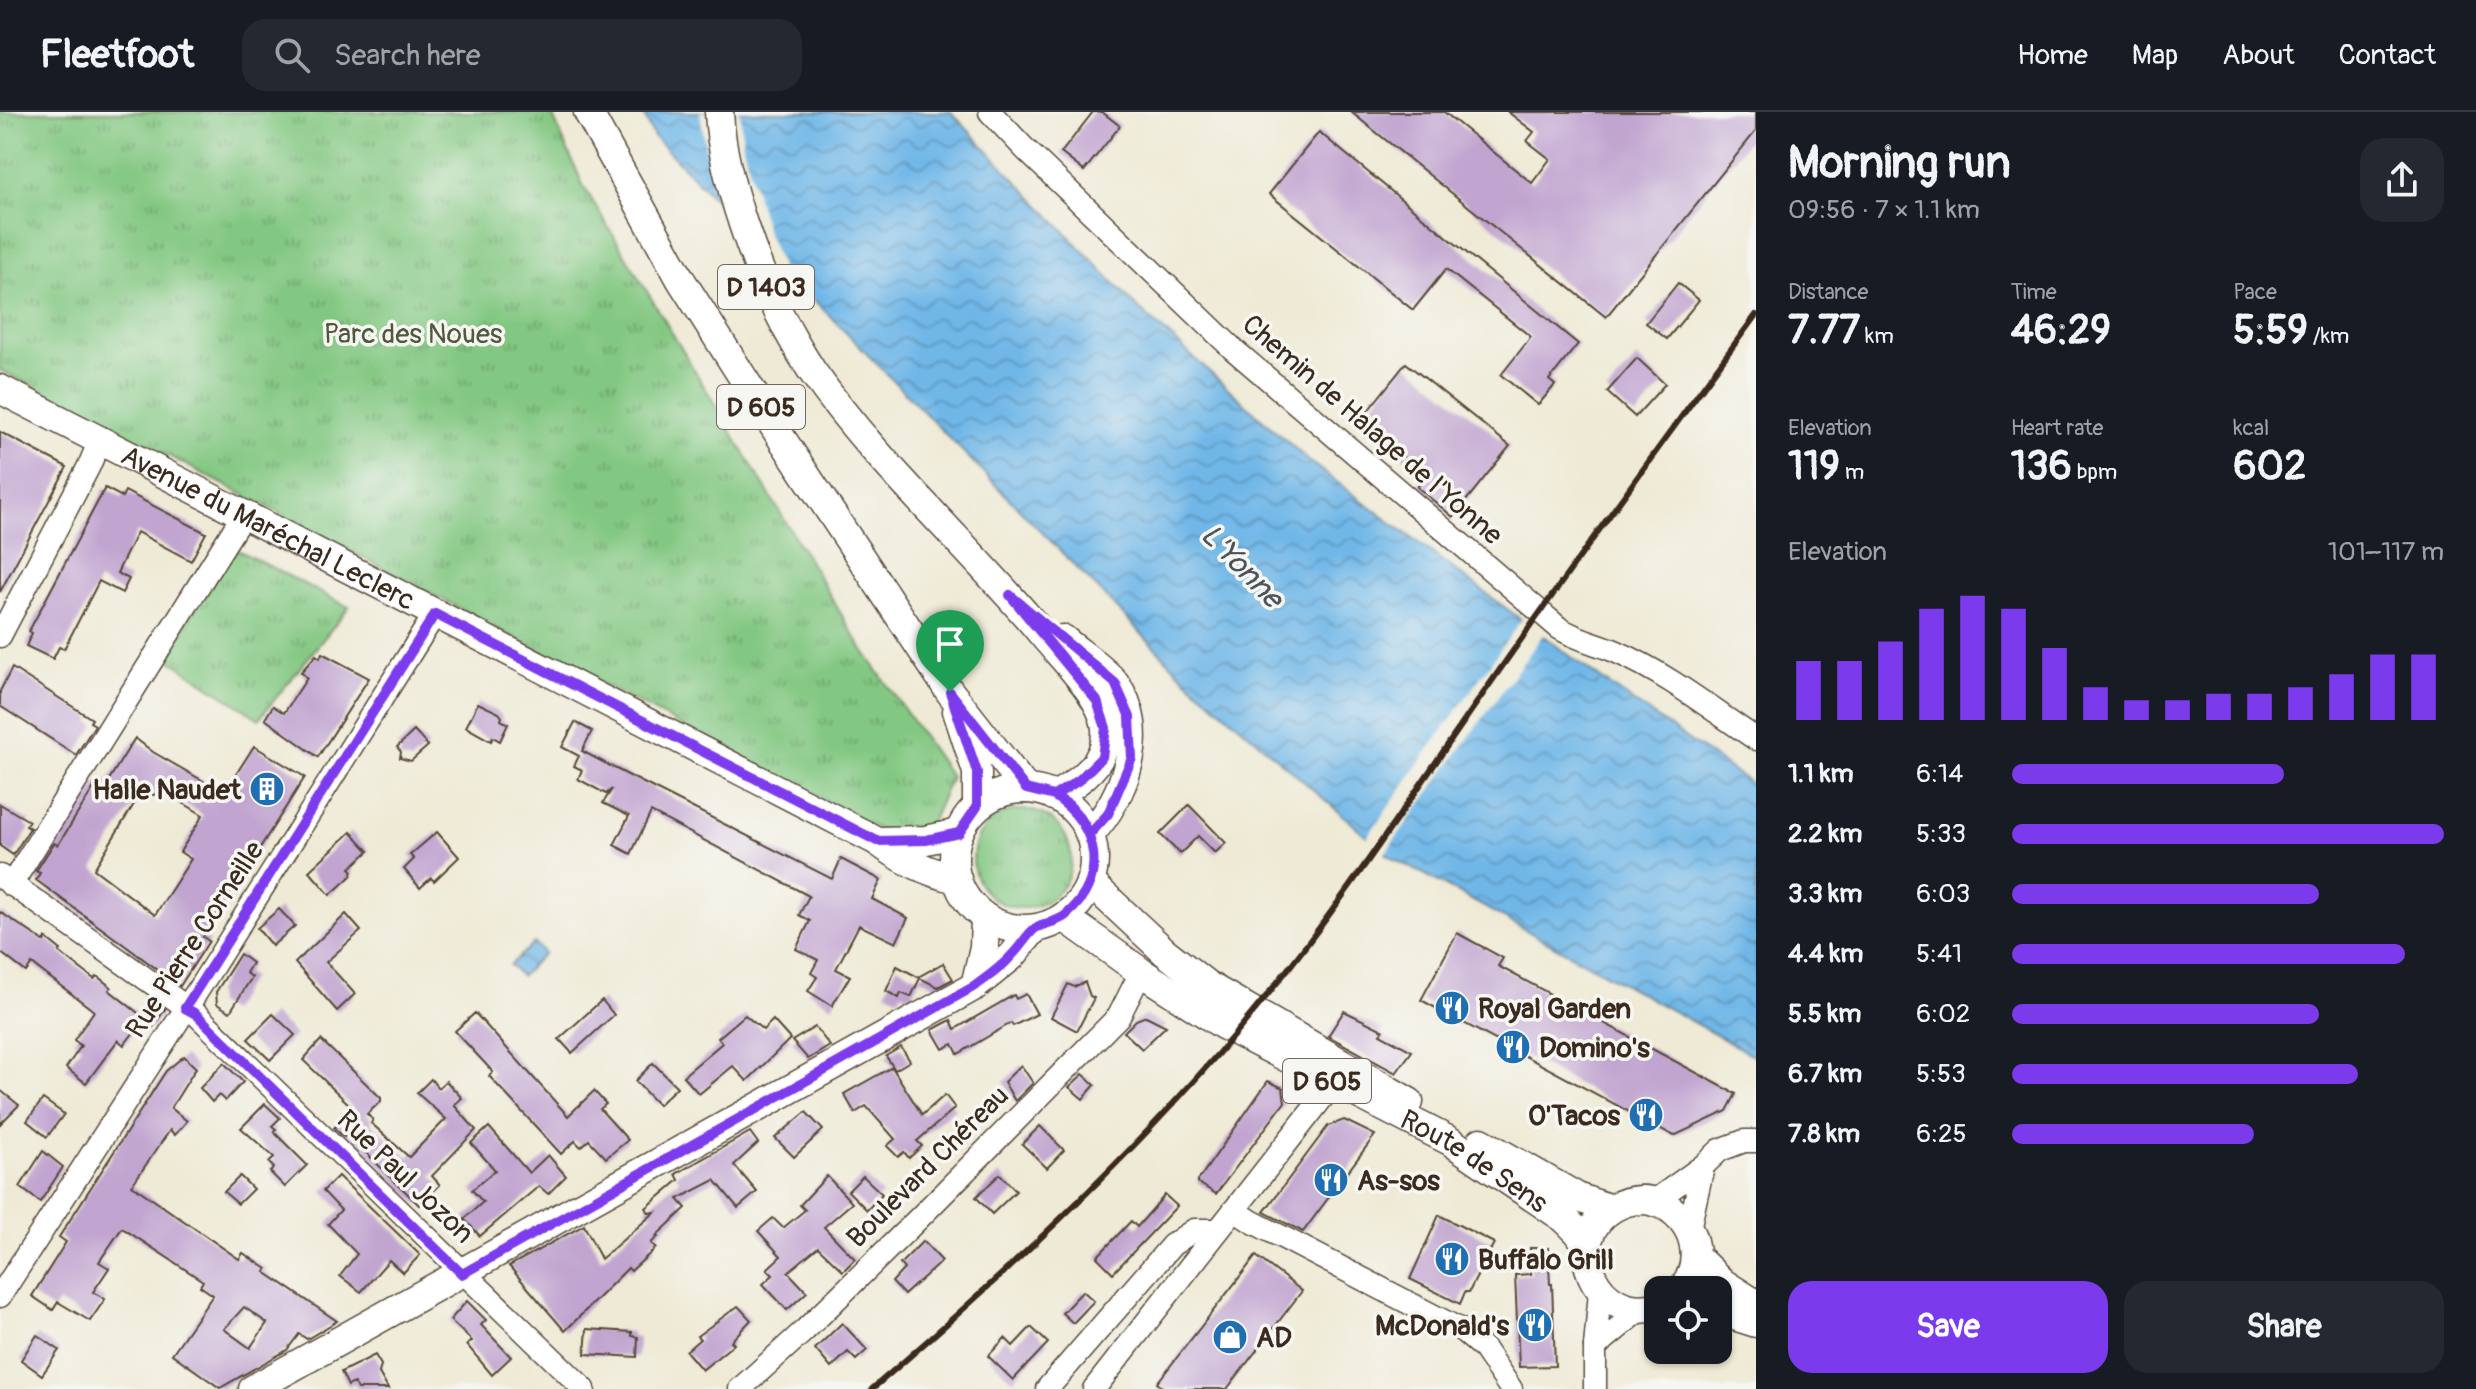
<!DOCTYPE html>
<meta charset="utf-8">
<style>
body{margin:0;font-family:Pangolin,sans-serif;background:#242831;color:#f1f3f6;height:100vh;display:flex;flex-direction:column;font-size:30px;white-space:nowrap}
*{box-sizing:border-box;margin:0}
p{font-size:26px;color:#9ea1a6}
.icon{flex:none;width:44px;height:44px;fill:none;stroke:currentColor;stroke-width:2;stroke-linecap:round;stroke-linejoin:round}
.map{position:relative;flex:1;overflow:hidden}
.details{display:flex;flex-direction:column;background:#171b24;width:720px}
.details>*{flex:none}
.controls{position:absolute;left:1644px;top:1164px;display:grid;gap:16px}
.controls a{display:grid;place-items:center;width:88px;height:88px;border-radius:16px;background:#171b24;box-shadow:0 2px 6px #0004;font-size:40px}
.pin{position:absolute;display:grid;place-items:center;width:68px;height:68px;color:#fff;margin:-82px -34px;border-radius:50% 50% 50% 0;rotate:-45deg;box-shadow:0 0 8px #0007}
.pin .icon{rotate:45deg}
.round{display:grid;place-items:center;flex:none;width:84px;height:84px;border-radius:24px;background:#242831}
.summary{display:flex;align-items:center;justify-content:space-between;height:136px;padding:0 32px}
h1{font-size:44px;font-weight:700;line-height:60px}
.stats{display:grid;grid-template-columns:repeat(3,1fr);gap:12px;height:136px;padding:8px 32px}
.stats div{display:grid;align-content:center}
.stats b{font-size:40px;font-weight:700}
.stats small{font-size:22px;font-weight:400}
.stats p{font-size:22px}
.chart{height:224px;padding:16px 32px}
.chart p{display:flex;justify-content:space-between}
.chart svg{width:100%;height:144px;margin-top:8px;stroke:#7c3aed;stroke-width:6}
.cta{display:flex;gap:16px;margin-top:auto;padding:16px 32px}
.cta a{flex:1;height:92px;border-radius:24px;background:#7c3aed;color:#fff;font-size:32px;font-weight:700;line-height:92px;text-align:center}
.cta a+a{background:#242831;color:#f1f3f6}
ul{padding:0 32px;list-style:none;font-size:26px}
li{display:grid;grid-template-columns:128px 96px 1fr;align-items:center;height:60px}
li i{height:20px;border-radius:10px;background:#7c3aed}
header{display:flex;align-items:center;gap:48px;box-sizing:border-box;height:112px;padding:0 40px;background:#171b24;border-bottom:2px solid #363941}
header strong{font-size:38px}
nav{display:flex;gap:44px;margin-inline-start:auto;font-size:28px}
.search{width:560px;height:72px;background:#242831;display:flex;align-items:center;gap:20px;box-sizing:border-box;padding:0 28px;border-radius:24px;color:#9ea1a6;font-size:30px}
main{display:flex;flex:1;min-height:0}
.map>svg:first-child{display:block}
</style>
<header>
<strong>Fleetfoot</strong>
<div class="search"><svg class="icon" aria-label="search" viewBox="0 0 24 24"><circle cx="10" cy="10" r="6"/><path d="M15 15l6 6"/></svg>Search here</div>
<nav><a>Home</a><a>Map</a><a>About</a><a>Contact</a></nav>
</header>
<main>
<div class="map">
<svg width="1756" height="1277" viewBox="0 0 1756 1277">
<defs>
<pattern id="grass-tufts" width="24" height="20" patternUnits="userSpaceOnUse" patternTransform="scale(2)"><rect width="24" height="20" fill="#83c882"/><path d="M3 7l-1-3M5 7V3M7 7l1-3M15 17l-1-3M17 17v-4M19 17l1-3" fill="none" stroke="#6ca36a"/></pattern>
<pattern id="water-waves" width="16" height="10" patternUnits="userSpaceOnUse" patternTransform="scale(2)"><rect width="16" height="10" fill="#70b7e8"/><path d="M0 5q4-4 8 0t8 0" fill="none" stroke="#5d95bb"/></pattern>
</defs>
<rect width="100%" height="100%" fill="#f6f6f2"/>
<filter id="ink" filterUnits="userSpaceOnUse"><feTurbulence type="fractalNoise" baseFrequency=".0125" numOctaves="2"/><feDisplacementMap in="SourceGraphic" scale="16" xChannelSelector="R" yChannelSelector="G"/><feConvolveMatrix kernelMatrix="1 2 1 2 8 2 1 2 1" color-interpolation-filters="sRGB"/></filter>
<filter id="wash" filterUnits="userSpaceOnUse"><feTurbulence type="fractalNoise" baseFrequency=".006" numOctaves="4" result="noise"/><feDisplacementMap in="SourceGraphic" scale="32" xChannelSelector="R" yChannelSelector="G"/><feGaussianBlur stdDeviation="1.8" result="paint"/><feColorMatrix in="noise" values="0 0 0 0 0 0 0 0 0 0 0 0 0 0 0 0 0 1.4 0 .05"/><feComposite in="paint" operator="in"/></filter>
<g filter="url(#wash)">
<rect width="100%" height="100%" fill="#efead5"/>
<!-- grass -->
<g fill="url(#grass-tufts)" stroke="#5f7950" stroke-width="2">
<path d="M0 0H551L583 73 861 535 951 665 919 738C612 580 309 413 0 258Z"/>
<path d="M234 436 349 495 259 607 165 545Z"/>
<circle cx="1022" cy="747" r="49"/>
</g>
<!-- water -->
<g fill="url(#water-waves)" stroke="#567083" stroke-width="2">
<path d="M642 0H951L1136 194 1310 350 1605 570 1756 675V945L1426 763 1393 747 1188 569 654 25Z"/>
<path d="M534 831 544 841 521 864 510 853Z"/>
</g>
<!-- pier -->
<g fill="#efead5">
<path d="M700 0H740L743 34 767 121 785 164 720 98 710 63Z"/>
<path d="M1524 504 1545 520 1383 744 1365 728Z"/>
</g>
<g id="blocks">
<!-- building -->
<g fill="#c1a5d0" fill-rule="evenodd">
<path d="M1093 0H1102L1120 14 1084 59 1061 41Z"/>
<path d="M1351 0H1444L1532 71 1550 47 1527 29 1534 20 1508 0H1756V19L1606 205Z"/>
<path d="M1319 20 1578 232 1549 268 1555 273 1538 293 1501 263 1531 225 1446 157 1413 198 1269 82Z"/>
<path d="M1678 171 1699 188 1667 227 1646 211Z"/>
<path d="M1637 246 1665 272 1635 305 1607 280Z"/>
<path d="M1406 251 1510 334 1453 405 1417 375 1427 364 1359 310Z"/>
<path d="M0 320 67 355 0 480Z"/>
<path d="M105 376 122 385 125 379 206 421 191 449 137 420 117 461 129 467 122 481 99 469 64 537 59 535 53 547 26 534 32 521 29 519Z"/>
<path d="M322 541 369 566 318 645 265 607 273 594 284 601 307 566 301 560 316 543 320 546Z"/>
<path d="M12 556 92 607 90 610 95 613 76 643 0 594V579Z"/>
<path d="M478 591 499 601 502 605 501 608 508 612 500 629 493 625 491 629 466 615Z"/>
<path d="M575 610 592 619 582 639 618 658 832 767 841 747 881 768 872 787 908 806 896 831 859 813 836 857 850 864 832 894 808 879 817 865 811 861 818 848 796 837 810 809 799 803 809 784 651 700 631 742 614 733 629 704 603 691 612 677 606 682 578 667 582 658 574 654 579 644 562 635Z"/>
<path d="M414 619 428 634 411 649 400 646 401 640 397 635Z"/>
<path d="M135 626 153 640 224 681 254 634 305 665 203 825 209 829 180 874 36 768 40 761 36 759 54 731 58 733 98 669 105 674ZM144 676 153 683 163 679 203 703 180 740 191 747 155 803 94 757Z"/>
<path d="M0 692 29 709 26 714 30 716 13 743 0 734Z"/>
<path d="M1189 693 1226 731 1215 741 1198 724 1180 742 1160 722Z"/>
<path d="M351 720 369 739 350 756 353 759 351 764 330 783 309 759Z"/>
<path d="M437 720 459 745 434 769 431 766 420 776 404 757 414 747 410 743Z"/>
<path d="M279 797 295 814 272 834 257 816Z"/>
<path d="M0 800 44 829 46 826 61 838 59 840 94 867 97 864 111 875 109 878 142 904 152 888 165 897 151 918 141 911 124 933 118 928 86 971 66 956 81 934 74 928 94 899 32 852 26 860 0 840Z"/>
<path d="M346 802 361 819 326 850 355 882 337 899 295 851Z"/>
<path d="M1457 821 1503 846 1498 854 1736 982 1727 999 1674 1024 1421 888Z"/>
<path d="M240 842 252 851 246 861 252 865 230 900 217 892 216 880Z"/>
<path d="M943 851 953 867 938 875 920 866 911 885 901 881 899 886 886 879 897 854 918 865Z"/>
<path d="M1085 870 1090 884 1094 886 1077 919 1051 905 1068 872 1074 875Z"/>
<path d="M1026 882 1037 902 1013 914 1011 911 958 942 953 932 943 937 932 918 951 908 955 917 1014 883 1016 887Z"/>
<path d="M602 888 614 903 572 941 559 927Z"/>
<path d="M1344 899 1383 918 1380 922 1412 939 1396 961 1328 924Z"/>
<path d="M475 901 568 1004 594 979 606 992 600 997 628 1028 606 1046 589 1028 581 1035 575 1029 561 1042 489 964 493 960 455 919Z"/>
<path d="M273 902 295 923 270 948 248 927Z"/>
<path d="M745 903 763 918 773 908 790 927 747 969 733 954 699 982 683 964 722 931 718 926Z"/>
<path d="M1146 904 1166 914 1142 937 1124 920 1136 908Z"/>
<path d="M815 915 830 934 808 947 792 929Z"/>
<path d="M321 928 381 986V989L367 1002 373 1008 371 1011 409 1045 446 1007 417 981 431 967 438 976 446 969 462 986 454 993 476 1018 432 1064 440 1073 419 1093 347 1022 344 1025 334 1016 353 996 303 948Z"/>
<path d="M901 935 910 949 895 958 886 944Z"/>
<path d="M184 944 196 956 171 996 187 1009 175 1023 170 1018 132 1073 239 1147 243 1141 267 1157 265 1160 337 1209 307 1227 299 1222 287 1238 220 1276 172 1242 213 1183 200 1174 203 1169 122 1116 99 1150 109 1156 93 1180 105 1187 90 1209 58 1190 53 1198 32 1184 66 1130 59 1125 166 959ZM244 1195 267 1211 250 1236 224 1217Z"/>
<path d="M224 951 243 970 225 989 219 983 212 990 200 976Z"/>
<path d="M653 951 677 975 658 993 635 969Z"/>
<path d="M1021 953 1033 971 1015 989 1004 970Z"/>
<path d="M892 955 922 1003 945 983 955 996 917 1029 922 1034 909 1046 904 1040 898 1045 887 1034 895 1027 866 994 855 1001 844 982Z"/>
<path d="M1083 962 1095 973 1083 987 1069 975Z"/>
<path d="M1268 969 1283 976 1285 990 1216 1082 1197 1070Z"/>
<path d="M0 978 19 993 0 1012Z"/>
<path d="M43 987 64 1002 47 1025 27 1009Z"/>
<path d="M265 992 280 1006 272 1014 276 1017 274 1020 307 1053 285 1075 270 1060 274 1056 269 1051 274 1045 241 1016Z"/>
<path d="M806 1000 823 1018 794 1045 775 1026Z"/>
<path d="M1344 1008 1375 1023 1303 1120 1264 1100 1328 1014Z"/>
<path d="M1040 1014 1064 1038 1047 1056 1022 1032Z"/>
<path d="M489 1015 529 1061 548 1043 566 1064 548 1082 539 1074 480 1124 464 1107 483 1090 472 1078 495 1058 471 1031Z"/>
<path d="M750 1020 758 1031 734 1053 757 1080 738 1096 715 1068 678 1087 686 1096 656 1124 658 1125 651 1131 656 1136 631 1159 628 1156 565 1219 509 1154 584 1113 601 1147 655 1100 649 1101 646 1096 679 1068 676 1062Z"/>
<path d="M43 1039 63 1055 40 1090 20 1075Z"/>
<path d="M1000 1062 1016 1079 992 1102 976 1085Z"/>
<path d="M240 1064 253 1077 238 1092 224 1080Z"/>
<path d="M338 1064 420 1143 403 1161 389 1148 361 1180 340 1164 357 1142 328 1112 341 1098 323 1079Z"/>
<path d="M827 1064 852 1091 824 1115 855 1147 843 1159 818 1135 788 1160 807 1180 787 1198 763 1172 773 1163 767 1157 781 1144 758 1119 773 1106 783 1116 805 1098 800 1093Z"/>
<path d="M863 1064 882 1082 867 1098 848 1079Z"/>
<path d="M1165 1083 1177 1094 1113 1161 1097 1145 1131 1109 1137 1115Z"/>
<path d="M1439 1103 1494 1131 1469 1180H1465L1460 1192 1410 1167Z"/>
<path d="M923 1129 942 1149 904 1183 892 1170 904 1157 900 1152Z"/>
<path d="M1530 1136H1548L1550 1172H1552L1555 1254 1519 1255 1515 1163 1531 1162Z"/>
<path d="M1256 1144 1302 1179 1227 1277H1165L1157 1271Z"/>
<path d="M1083 1179 1094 1189 1073 1211 1062 1201Z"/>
<path d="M467 1189 486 1208 481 1213 511 1245 492 1263 467 1233 472 1229 450 1208Z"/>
<path d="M738 1194 751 1208 731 1229 734 1232 702 1258 686 1239 700 1227 697 1224Z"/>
<path d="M842 1211 867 1238 856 1248 848 1240 831 1256 815 1237Z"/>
<path d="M1031 1215 1048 1231 1013 1268 988 1244 1005 1226 1013 1234Z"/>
<path d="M587 1217 632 1220V1224L638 1225 637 1245 585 1242Z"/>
<path d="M37 1223 59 1238 42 1263 21 1248Z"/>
<path d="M375 1243 381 1253 379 1261 388 1277H358L354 1271 348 1274 341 1260Z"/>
</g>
</g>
</g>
<g filter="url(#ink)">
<use href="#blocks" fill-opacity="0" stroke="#564739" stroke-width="2"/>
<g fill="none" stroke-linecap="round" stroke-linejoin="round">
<defs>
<g id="minor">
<path d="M990 0 1025 37 1233 237 1559 516C1578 528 1597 531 1617 540 1667 562 1711 597 1756 627"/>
<path d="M0 524 89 354 100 328"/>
<path d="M0 764 196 902 584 1277"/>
<path d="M11 773 243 403"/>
<path d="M1653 1090 1703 1054 1720 1038 1744 1029H1756"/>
<path d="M1234 1098 1251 1109 1463 1219 1484 1237 1511 1277"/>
<path d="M1689 1117 1703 1054"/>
<path d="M0 1184 198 878 435 502"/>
<path d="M1595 1235 1640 1198"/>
<path d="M740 1277 805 1218 918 1107 1119 904 1141 860"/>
<path d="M1047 1277 1172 1133 1194 1118H1217"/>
<path d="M1094 1277 1333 972"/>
<path d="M1595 1277V1235L1600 1179"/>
</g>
<g id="major">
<path d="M588 0 681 168 782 327 950 580 1026 677"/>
<path d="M719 0C721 39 731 75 743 112 760 163 782 214 812 259 879 355 969 433 1043 523 1063 547 1104 586 1106 617 1108 650 1080 670 1054 684"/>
<path id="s1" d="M0 277 877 729C902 748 926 760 957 767"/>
<path d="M1063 527C1078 540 1103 556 1115 571 1150 618 1125 685 1090 722"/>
<path d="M957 599 977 660V695"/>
<circle cx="1024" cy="747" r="70"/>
<path d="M877 729 926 728 959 721"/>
<path d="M1090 770 1165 840 1207 873 1409 990"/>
<path id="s2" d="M1064 805 1141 860 1223 913 1450 1029 1565 1107 1578 1120 1587 1133"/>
<path d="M975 874 984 835 985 806"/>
<path d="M1481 1030 1579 1086 1611 1097"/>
<path d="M1695 1144 1723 1171 1756 1192"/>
<path d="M1658 1194C1598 1213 1558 1129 1613 1096 1666 1065 1720 1130 1682 1178"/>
<path d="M1718 1199 1756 1211"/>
<path d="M253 1277 975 874 1012 844 1034 817"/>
</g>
</defs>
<!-- minor casing -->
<use href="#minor" stroke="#564739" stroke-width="25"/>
<!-- major casing -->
<use href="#major" stroke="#564739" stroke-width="31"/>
<!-- minor -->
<use href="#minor" stroke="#fff" stroke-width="22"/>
<!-- major -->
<use href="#major" stroke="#fff" stroke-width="28"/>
<!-- rail -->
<path stroke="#3b2a1e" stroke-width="6" d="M872 1277C1012 1157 1148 1030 1264 887 1344 789 1413 682 1485 579 1573 452 1664 328 1756 203"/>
</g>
</g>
<g fill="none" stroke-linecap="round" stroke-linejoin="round" filter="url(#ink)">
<defs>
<path id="route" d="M950 580 977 660V695L959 721 926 728 877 729 435 502 185 896 196 902 462 1162 975 874C989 864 1002 855 1013 842 1020 835 1026 825 1033 818 1041 811 1057 811 1066 803 1109 767 1099 712 1054 684L1079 668 1102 645 1106 616 1097 589 1010 483 1115 571 1130 605 1132 646 1108 702 1090 722 1081 707 1069 693 1054 684 1026 677 950 580"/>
</defs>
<!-- route casing -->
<use href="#route" stroke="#fff" stroke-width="16"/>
<!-- route -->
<use href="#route" stroke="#7c3aed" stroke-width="10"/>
</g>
<!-- icons -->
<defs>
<symbol id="building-disc" viewBox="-11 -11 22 22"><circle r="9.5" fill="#1f6fb2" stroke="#f6f6f2"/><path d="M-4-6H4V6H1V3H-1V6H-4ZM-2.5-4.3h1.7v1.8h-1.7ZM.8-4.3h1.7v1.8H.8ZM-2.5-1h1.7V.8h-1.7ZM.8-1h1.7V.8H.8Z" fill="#fff"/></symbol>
<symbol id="restaurant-disc" viewBox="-11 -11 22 22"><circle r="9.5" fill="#1f6fb2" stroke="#f6f6f2"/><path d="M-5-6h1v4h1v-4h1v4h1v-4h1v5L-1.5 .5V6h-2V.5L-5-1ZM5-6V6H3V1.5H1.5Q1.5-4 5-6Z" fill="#fff"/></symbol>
<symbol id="shop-disc" viewBox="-11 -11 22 22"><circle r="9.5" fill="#1f6fb2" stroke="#f6f6f2"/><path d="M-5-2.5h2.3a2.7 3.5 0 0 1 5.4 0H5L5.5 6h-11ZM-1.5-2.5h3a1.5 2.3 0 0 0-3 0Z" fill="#fff"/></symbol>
</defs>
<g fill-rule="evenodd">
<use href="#building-disc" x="247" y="657" width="40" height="40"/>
<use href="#restaurant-disc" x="1432" y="876" width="40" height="40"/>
<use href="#restaurant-disc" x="1493" y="915" width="40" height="40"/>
<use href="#restaurant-disc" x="1626" y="983" width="40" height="40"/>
<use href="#restaurant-disc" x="1311" y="1048" width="40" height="40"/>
<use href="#restaurant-disc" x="1432" y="1127" width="40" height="40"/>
<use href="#restaurant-disc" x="1515" y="1193" width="40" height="40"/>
<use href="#shop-disc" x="1210" y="1205" width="40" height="40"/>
</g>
<g text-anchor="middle" stroke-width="7" stroke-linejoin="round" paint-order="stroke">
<!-- shield labels -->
<g fill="#f6f6f2" stroke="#73675e" stroke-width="2">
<rect x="718" y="153" width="96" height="44" rx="6"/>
<rect x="717" y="273" width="88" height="44" rx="6"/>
<rect x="1283" y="947" width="88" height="44" rx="6"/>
</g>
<g font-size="26" font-weight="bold" fill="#3b2a1e">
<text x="766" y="184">D 1403</text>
<text x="761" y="304">D 605</text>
<text x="1327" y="978">D 605</text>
</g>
<!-- park labels -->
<g font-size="28" fill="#51593c" stroke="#f6f6f2">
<text x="413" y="231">Parc des Noues</text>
</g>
<!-- street labels -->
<g font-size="28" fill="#3b2a1e" stroke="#f6f6f2">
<text transform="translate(1373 317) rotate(41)" y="10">Chemin de Halage de l'Yonne</text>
<text dy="10" stroke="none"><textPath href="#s1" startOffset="302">Avenue du Maréchal Leclerc</textPath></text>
<text transform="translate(194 827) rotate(-57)" y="10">Rue Pierre Corneille</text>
<text dy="10" stroke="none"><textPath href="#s2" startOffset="478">Route de Sens</textPath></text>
<text transform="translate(927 1054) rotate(-45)" y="10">Boulevard Chéreau</text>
<text transform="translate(406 1064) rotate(44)" y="10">Rue Paul Jozon</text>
</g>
<!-- poi labels -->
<g font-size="28" font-weight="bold" fill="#3b2a1e" stroke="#f6f6f2" text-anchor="start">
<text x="241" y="687" text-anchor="end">Halle Naudet</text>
<text x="1478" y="906">Royal Garden</text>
<text x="1539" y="945">Domino's</text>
<text x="1620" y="1013" text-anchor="end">O'Tacos</text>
<text x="1357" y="1078">As-sos</text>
<text x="1478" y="1157">Buffalo Grill</text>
<text x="1509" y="1223" text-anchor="end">McDonald's</text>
<text x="1256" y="1235">AD</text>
</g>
<!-- water labels -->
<g font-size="30" font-style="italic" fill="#4b545b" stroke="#f6f6f2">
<text transform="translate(1242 454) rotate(46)" y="10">L'Yonne</text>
</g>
</g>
</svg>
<div class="controls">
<a><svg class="icon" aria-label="locate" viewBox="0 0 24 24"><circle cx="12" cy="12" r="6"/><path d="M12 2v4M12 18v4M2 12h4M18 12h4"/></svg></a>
</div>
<div class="pin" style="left:950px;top:580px;background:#1e9e55"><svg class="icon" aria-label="arrive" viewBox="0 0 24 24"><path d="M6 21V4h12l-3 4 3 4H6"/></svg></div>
</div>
<section class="details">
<div class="summary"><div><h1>Morning run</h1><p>09:56 · 7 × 1.1 km</p></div><a class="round"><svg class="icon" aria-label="share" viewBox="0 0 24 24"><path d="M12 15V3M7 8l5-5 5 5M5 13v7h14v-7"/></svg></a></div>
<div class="stats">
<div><p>Distance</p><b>7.77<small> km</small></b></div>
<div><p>Time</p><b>46:29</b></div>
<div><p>Pace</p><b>5:59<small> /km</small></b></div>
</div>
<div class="stats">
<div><p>Elevation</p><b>119<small> m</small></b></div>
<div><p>Heart rate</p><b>136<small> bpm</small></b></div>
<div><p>kcal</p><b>602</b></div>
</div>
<div class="chart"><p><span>Elevation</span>101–117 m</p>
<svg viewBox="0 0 160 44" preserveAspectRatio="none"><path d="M5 44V26M15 44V26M25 44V20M35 44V10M45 44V6M55 44V10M65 44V22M75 44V34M85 44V38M95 44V38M105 44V36M115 44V36M125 44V34M135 44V30M145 44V24M155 44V24"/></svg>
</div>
<ul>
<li><b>1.1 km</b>6:14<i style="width:63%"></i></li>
<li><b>2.2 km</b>5:33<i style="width:100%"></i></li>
<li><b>3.3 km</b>6:03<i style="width:71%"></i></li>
<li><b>4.4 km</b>5:41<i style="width:91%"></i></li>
<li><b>5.5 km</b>6:02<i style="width:71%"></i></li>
<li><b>6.7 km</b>5:53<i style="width:80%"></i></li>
<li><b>7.8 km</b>6:25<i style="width:56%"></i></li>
</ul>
<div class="cta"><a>Save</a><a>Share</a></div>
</section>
</main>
